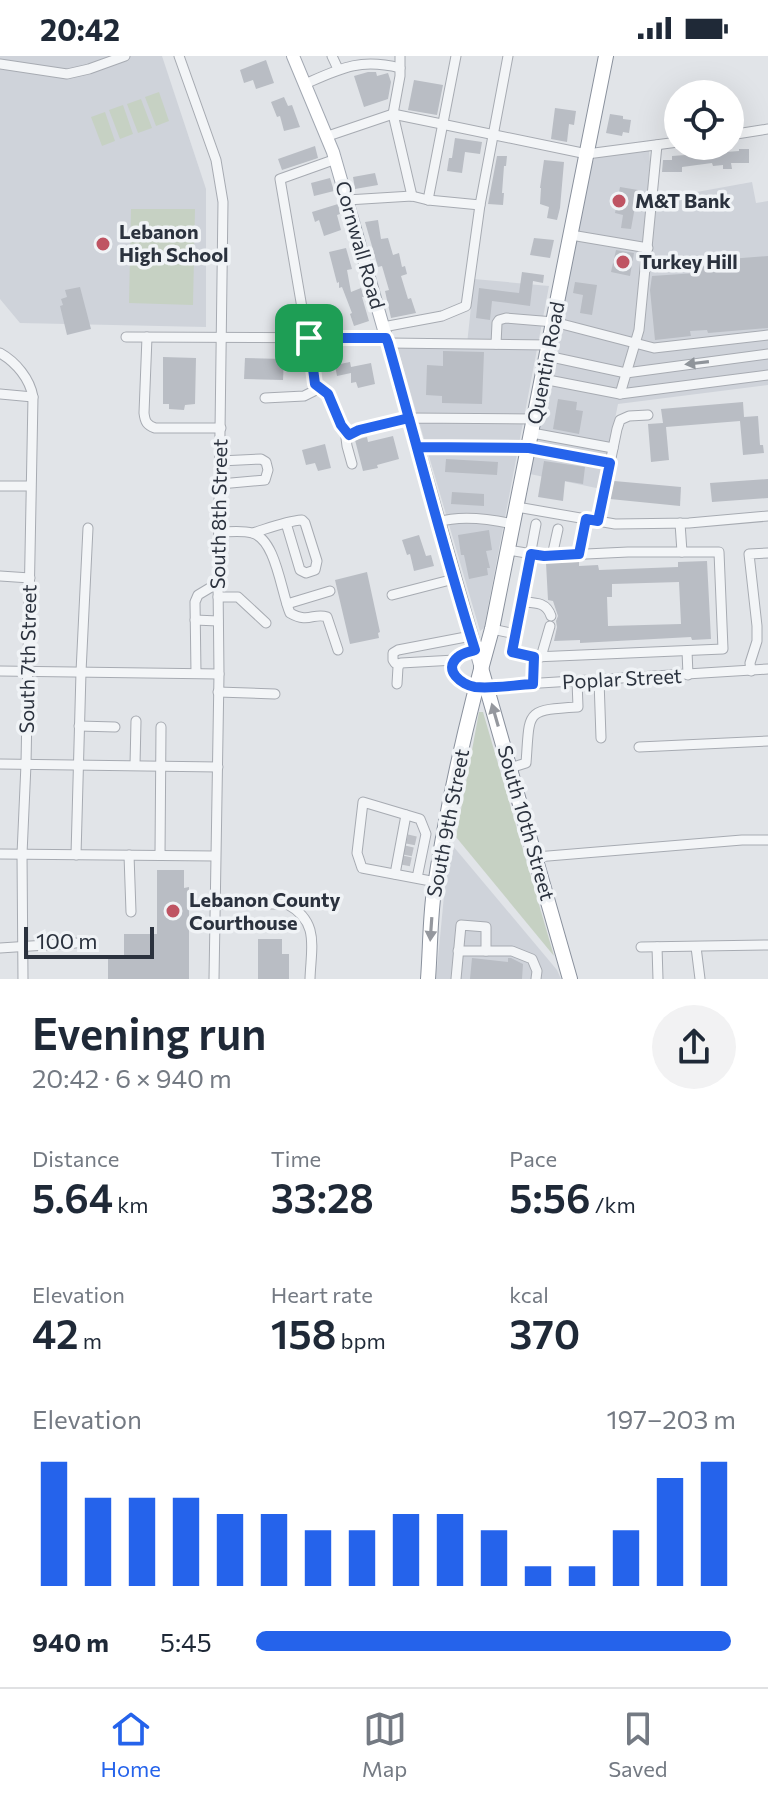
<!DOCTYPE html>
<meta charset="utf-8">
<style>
body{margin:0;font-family:Commissioner,sans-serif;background:#f2f2f3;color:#1f2937;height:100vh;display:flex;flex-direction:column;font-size:30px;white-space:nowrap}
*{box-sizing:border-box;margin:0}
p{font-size:26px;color:#747a83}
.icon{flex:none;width:44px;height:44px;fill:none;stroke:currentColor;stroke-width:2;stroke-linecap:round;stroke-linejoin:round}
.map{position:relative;height:923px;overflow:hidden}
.panel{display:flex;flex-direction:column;background:#fff;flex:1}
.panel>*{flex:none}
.buttons{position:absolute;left:664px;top:24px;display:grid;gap:16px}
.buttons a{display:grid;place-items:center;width:80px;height:80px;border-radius:50%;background:#fff;box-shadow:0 8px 32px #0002;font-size:40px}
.scale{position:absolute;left:24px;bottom:20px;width:130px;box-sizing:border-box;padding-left:8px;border:4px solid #2b323e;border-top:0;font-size:22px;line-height:28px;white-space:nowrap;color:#2b323e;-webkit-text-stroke:6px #f0f3f6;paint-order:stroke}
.pin{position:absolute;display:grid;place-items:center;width:68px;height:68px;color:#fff;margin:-34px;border-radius:16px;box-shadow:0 4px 12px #0006}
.round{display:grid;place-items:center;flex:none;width:84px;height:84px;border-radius:42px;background:#f2f2f3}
.headline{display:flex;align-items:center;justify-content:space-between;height:136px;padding:0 32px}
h1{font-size:44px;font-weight:600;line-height:60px}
.figures{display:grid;grid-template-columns:repeat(3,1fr);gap:12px;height:136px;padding:8px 32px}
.figures div{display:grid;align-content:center}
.figures b{font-size:40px;font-weight:600}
.figures small{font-size:22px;font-weight:400}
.figures p{font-size:22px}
.chart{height:224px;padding:16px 32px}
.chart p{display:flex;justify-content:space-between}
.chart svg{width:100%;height:144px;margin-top:8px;stroke:#2563eb;stroke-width:6}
ul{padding:0 32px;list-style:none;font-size:26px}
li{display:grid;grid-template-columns:128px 96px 1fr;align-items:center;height:60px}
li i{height:20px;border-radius:10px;background:#2563eb}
.status{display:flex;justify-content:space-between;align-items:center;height:56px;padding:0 40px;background:#fff;direction:ltr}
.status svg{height:22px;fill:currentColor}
.tab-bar{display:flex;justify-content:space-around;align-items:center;height:112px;border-top:2px solid #e0e1e3;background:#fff;font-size:22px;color:#747a83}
.tab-bar a{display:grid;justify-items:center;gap:4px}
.tab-bar .active{color:#2563eb}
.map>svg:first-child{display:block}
</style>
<div class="status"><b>20:42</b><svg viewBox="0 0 49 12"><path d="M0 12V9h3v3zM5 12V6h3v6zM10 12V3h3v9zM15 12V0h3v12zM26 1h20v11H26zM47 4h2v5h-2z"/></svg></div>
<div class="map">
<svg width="768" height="923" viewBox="0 0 768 923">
<rect width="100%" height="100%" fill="#e1e4e8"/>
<!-- built -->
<g fill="#cfd3da">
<path d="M0 0H162L206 133V271L20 267 0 243Z"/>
<path d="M649 94 650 106 647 145 752 126 756 147 768 145V329L618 348 601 433 530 418 592 107 595 102 600 100Z"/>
<path d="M474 223 549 230 484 572 480 575 396 287 467 288Z"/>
<path d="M453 790 557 914 561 923H436L446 819Z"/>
</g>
<!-- green -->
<g fill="#c6d1c3">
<path d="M159 36 169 65 156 70 145 41Z"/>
<path d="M141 43 152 72 138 77 127 48Z"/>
<path d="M123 49 133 78 120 83 109 54Z"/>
<path d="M105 56 115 85 102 90 91 61Z"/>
<path d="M131 153H195L193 249 129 247Z"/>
<path d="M479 656H483L554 900 456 781Z"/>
</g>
<!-- building -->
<g fill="#b9bdc4" fill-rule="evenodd">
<path d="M266 4 274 27 256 33 253 24 244 27 240 14Z"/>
<path d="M368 16H376L377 20 388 17 391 26 388 43 364 51 354 20Z"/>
<path d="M414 24 443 29 437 59 408 54Z"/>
<path d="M284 41 288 50 292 49 300 71 284 75 280 60 277 61 271 46Z"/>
<path d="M555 52 576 55 574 69 569 68 567 86 551 83Z"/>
<path d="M610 58 623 60V63L631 64 629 77 623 76 622 80 606 77Z"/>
<path d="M455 82 482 86 480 98 465 96 462 117 447 115 449 102H452Z"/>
<path d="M315 90 318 102 282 114 278 103Z"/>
<path d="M739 93H749V107H731L732 113H723V109L713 110 712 107 682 111V116H662L663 104H672V100L739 95Z"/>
<path d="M497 100H507L506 110H504L502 137H504L503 149 488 148Z"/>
<path d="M544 104 564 106 560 152 557 164 547 162 549 151 540 148 541 132H540Z"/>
<path d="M375 117 378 129 355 133 353 121Z"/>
<path d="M330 122 334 135 314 140 311 127Z"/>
<path d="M620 131 638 134 631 173 621 172 623 159 615 157Z"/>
<path d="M338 148 340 158 337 159 341 174 324 180 319 164 315 166 312 156Z"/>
<path d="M378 164 381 183 388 182 393 199 399 197 402 211 405 210 407 218 401 220 408 243 411 242 416 257 391 262 385 235 389 234 382 210 378 211 365 166Z"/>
<path d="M534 182 554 184 550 202 530 199Z"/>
<path d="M346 192 352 213 347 214 351 236 361 232 364 241H362L369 265 354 270 350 258 352 257 342 231 339 232V226L337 227 329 196Z"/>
<path d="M616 194 634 197 630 220 611 216Z"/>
<path d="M768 200V272L708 277 707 274 690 275 691 280 655 284 650 234 652 220 696 217 695 211 705 210 704 205Z"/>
<path d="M522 216 544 219 543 227 533 225 530 250 492 245 490 264 476 262 479 232 519 237Z"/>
<path d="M575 226 597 229 592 259 580 257 583 239 573 237Z"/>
<path d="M80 231 91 273 67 279 60 250 63 249 61 243 67 241 65 234Z"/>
<path d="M443 295 484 296 482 348 442 347V340L426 339 427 309 443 310Z"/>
<path d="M163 301 196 302 195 348 185 349 184 354 169 353V348H163Z"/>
<path d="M245 302 284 303 283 324 244 323Z"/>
<path d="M350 306 351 311 371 307 375 328 358 332 356 326 351 327V317L337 320 335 309Z"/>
<path d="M558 343 577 346 576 354 583 355 579 378 553 373Z"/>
<path d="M743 346 744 361 758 360 760 389H763L764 397 743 399 740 365 666 371 669 404 651 406 648 368 663 367 661 353Z"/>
<path d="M393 380 399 403 377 409 378 412 363 415 355 384 367 381 368 386Z"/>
<path d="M325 388 331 412 318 415 315 407 306 409 302 394Z"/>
<path d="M446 403 498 406 497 419 445 416Z"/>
<path d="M544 405 585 411 583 428 565 425 563 445 538 441Z"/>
<path d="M768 423V442L712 446 710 427Z"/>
<path d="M614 425 681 431 680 450 610 443Z"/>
<path d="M452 436 484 438V450L451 448Z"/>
<path d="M489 474 492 494 486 495 490 512H487L488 519 469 523 464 499H461L458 479Z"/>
<path d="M419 479 426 500 431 499 434 510 414 515 410 498 407 499 402 484Z"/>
<path d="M707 505 711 583 692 584 691 581 580 587V584L554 585 557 571 556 565 558 560 553 545 548 544 546 507 579 506V510L598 509 599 514 678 511V506ZM679 526 681 568 608 570 607 541H612V528Z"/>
<path d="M367 516 380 576 378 577 379 582 350 588 335 524Z"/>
<path d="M157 814H184V832L189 831V923H108V902H124V878H157Z"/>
<path d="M258 883H282V898H289V923H258Z"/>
<path d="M472 902 508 906V902H511L523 908 522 923H470Z"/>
</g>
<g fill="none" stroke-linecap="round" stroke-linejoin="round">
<!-- minor-tunnel -->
<g stroke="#bdc0c6" stroke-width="9" stroke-dasharray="9 4.5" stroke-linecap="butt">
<path d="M407 783 416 785"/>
<path d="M404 794 413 796"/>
<path d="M402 804 411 806"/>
</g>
<defs>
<g id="minor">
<path d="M179 0 216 104 223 146 218 527 219 618 214 923"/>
<path d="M332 0 338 13"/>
<path d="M400 0V20L393 58 412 140"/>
<path d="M0 8 67 18 89 13 125 0"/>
<path d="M305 28C341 12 360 2 400 12"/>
<path d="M730 79 768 73"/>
<path d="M328 80 393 58 587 98 678 86"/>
<path d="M347 144 412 140 428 144 480 149"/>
<path d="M428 144 456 0"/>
<path d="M571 179 648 192"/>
<path d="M383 271 442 260 466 250 480 149 508 0"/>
<path d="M126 281 386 282"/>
<path d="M147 281 144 357C145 366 147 369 155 372H221"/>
<path d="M388 287 550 289"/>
<path d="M496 288 497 267 499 264 506 262 554 266 654 292 768 279"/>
<path d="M0 297C16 306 30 323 33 341L26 708 22 798 23 923"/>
<path d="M547 300 626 317 768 298"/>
<path d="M543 323 620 338 768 319"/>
<path d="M315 328 328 338 341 369 349 379"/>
<path d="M0 338 33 341"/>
<path d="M620 338 639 274 657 89"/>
<path d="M265 342 304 340 314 335 315 328 280 123 336 103"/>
<path d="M532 377 613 392"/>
<path d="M417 391 529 392 610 407"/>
<path d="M352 408 347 390 346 382 352 377 409 362 535 363"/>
<path d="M220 428 265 424 268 414 266 406 261 403 220 405"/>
<path d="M0 430H30"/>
<path d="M517 451 615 468 689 467 768 460"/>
<path d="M598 465 617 373 620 364 629 360 648 359"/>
<path d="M438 466C461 459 490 463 513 468"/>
<path d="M680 467 682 496"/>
<path d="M219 476C229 476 242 474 252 477 276 483 281 536 290 557 309 568 314 556 327 561L338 594"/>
<path d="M253 477C269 472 286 465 302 464L305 467 317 505 315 514 306 517 300 514 286 467"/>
<path d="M508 494 544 500 628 496H719L723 593 534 601 533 628"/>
<path d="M579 498 586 463"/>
<path d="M552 500 558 473"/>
<path d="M0 520 30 522"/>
<path d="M392 539 454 523"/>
<path d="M218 541H238L266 567"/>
<path d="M520 546C534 547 546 545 551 560"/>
<path d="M287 548 330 535"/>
<path d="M195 564 218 565"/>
<path d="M492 573 515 578"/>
<path d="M482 594C448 597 439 622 476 631L768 613"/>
<path d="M687 595 688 619"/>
<path d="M534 601 512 596 536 468"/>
<path d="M541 601 550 570"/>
<path d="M399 608 395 607 393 604V597L398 594 471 580"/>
<path d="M0 615 219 618"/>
<path d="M751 615 750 607 757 585V570L749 498 768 497"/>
<path d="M196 617 195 546 198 539 218 527"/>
<path d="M599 624 601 682"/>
<path d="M397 628 398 611 401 607 455 604"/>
<path d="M218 636 275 638"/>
<path d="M79 670 115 671"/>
<path d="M639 691 768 685"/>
<path d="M0 708 218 711"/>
<path d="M135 709 136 665"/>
<path d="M510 712 526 707C530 655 524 654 578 651L577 625"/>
<path d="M0 798 215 800"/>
<path d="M76 799 81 616 88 472"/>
<path d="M129 799 131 856"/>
<path d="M160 799 161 671"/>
<path d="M536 801 742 784H768"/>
<path d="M395 818 406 759"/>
<path d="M417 822 426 778 420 763 363 746 357 797 362 812 436 826"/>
<path d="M214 848H287C320 866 311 891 310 923"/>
<path d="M641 891 768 889"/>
<path d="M657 891 658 923"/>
<path d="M696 891 700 923"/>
<path d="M0 892 76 887"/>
<path d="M458 895H512L532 903 537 915 536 923"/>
<path d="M456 923 461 869 486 871V895"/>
</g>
<path id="major" d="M293 0 333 96 481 612"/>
<g id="highway">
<path d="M481 612 570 923"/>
<path d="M428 923C430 897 430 870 433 843 446 752 467 662 492 573L606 0"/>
</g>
</defs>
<!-- minor casing -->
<use href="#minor" stroke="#a7abb2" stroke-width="11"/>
<!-- major casing -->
<use href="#major" stroke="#a2a8b2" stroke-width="14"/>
<!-- highway casing -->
<use href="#highway" stroke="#8a919d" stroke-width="16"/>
<!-- minor -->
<use href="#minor" stroke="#f3f5f7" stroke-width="9"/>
<!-- major -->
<use href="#major" stroke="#fff" stroke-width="12"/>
<!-- highway -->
<use href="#highway" stroke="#fff" stroke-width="14"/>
</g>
<!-- one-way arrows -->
<defs><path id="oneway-solid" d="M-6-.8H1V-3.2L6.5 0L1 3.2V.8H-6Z" transform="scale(2)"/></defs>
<use fill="#8f949a" href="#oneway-solid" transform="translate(697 307) rotate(173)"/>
<g fill="#95989e">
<use href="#oneway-solid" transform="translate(495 659) rotate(-106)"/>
<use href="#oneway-solid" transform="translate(431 873) rotate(94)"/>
</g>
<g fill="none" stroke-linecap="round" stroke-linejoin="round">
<defs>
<path id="route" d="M309 282H386L388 287C417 389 443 493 475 594 469 596 462 597 458 601 442 614 462 629 475 631 493 633 514 629 533 628L534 601 512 596 531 498 544 500 579 498 586 463 598 465 610 407 529 392 417 391 409 362 359 374 349 379 341 369 328 338 315 328 309 282"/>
</defs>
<!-- route casing -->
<use href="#route" stroke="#fff" stroke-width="16"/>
<!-- route -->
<use href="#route" stroke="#2563eb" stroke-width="10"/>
</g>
<!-- markers -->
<g fill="#bf5463" stroke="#f0f3f6" stroke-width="3">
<circle cx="619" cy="145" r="8"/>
<circle cx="103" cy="188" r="8"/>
<circle cx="623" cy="206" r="8"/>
<circle cx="173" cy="855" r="8"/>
</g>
<g text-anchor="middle" stroke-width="7" stroke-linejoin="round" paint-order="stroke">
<!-- poi labels -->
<g font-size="20" font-weight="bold" fill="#2b323e" stroke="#f0f3f6" text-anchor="start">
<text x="635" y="152">M&amp;T Bank</text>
<text x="119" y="183">Lebanon<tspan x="119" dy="23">High School</tspan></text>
<text x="639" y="213">Turkey Hill</text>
<text x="189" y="851">Lebanon County<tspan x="189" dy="23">Courthouse</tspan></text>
</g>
<!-- street labels -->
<g font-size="20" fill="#2b323e" stroke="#f0f3f6">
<text transform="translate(360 189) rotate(74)" y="7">Cornwall Road</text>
<text transform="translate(546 307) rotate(-79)" y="7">Quentin Road</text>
<text transform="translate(219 458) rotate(-89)" y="7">South 8th Street</text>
<text transform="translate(28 603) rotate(-89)" y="7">South 7th Street</text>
<text transform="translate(622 623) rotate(-3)" y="7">Poplar Street</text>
<text transform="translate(448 767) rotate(-79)" y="7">South 9th Street</text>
<text transform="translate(526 767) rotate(74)" y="7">South 10th Street</text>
</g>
</g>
</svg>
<div class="buttons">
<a><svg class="icon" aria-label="locate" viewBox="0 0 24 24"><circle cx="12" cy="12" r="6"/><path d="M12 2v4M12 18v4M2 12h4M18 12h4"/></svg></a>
</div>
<div class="scale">100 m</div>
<div class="pin" style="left:309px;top:282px;background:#1e9e55"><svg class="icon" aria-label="arrive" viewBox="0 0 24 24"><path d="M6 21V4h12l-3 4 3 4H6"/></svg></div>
</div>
<section class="panel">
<div class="headline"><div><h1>Evening run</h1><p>20:42 · 6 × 940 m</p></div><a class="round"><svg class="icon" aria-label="share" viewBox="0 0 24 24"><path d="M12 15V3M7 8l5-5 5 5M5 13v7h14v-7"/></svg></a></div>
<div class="figures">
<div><p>Distance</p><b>5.64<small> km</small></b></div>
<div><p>Time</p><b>33:28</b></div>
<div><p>Pace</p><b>5:56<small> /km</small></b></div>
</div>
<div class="figures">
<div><p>Elevation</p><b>42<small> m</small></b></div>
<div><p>Heart rate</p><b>158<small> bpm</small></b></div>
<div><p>kcal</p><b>370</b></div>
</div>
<div class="chart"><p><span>Elevation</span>197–203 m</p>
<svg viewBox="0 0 160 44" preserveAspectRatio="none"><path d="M5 44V6M15 44V17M25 44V17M35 44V17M45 44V22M55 44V22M65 44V27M75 44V27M85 44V22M95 44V22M105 44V27M115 44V38M125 44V38M135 44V27M145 44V11M155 44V6"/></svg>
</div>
<ul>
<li><b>940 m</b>5:45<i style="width:99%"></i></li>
</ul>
</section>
<nav class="tab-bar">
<a class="active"><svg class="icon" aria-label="home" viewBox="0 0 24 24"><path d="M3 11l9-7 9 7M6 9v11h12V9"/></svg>Home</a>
<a><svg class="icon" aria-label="map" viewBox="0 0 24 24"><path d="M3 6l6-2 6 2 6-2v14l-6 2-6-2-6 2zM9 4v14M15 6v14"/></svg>Map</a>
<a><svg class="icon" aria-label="saved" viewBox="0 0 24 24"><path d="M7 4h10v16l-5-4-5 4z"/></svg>Saved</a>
</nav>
